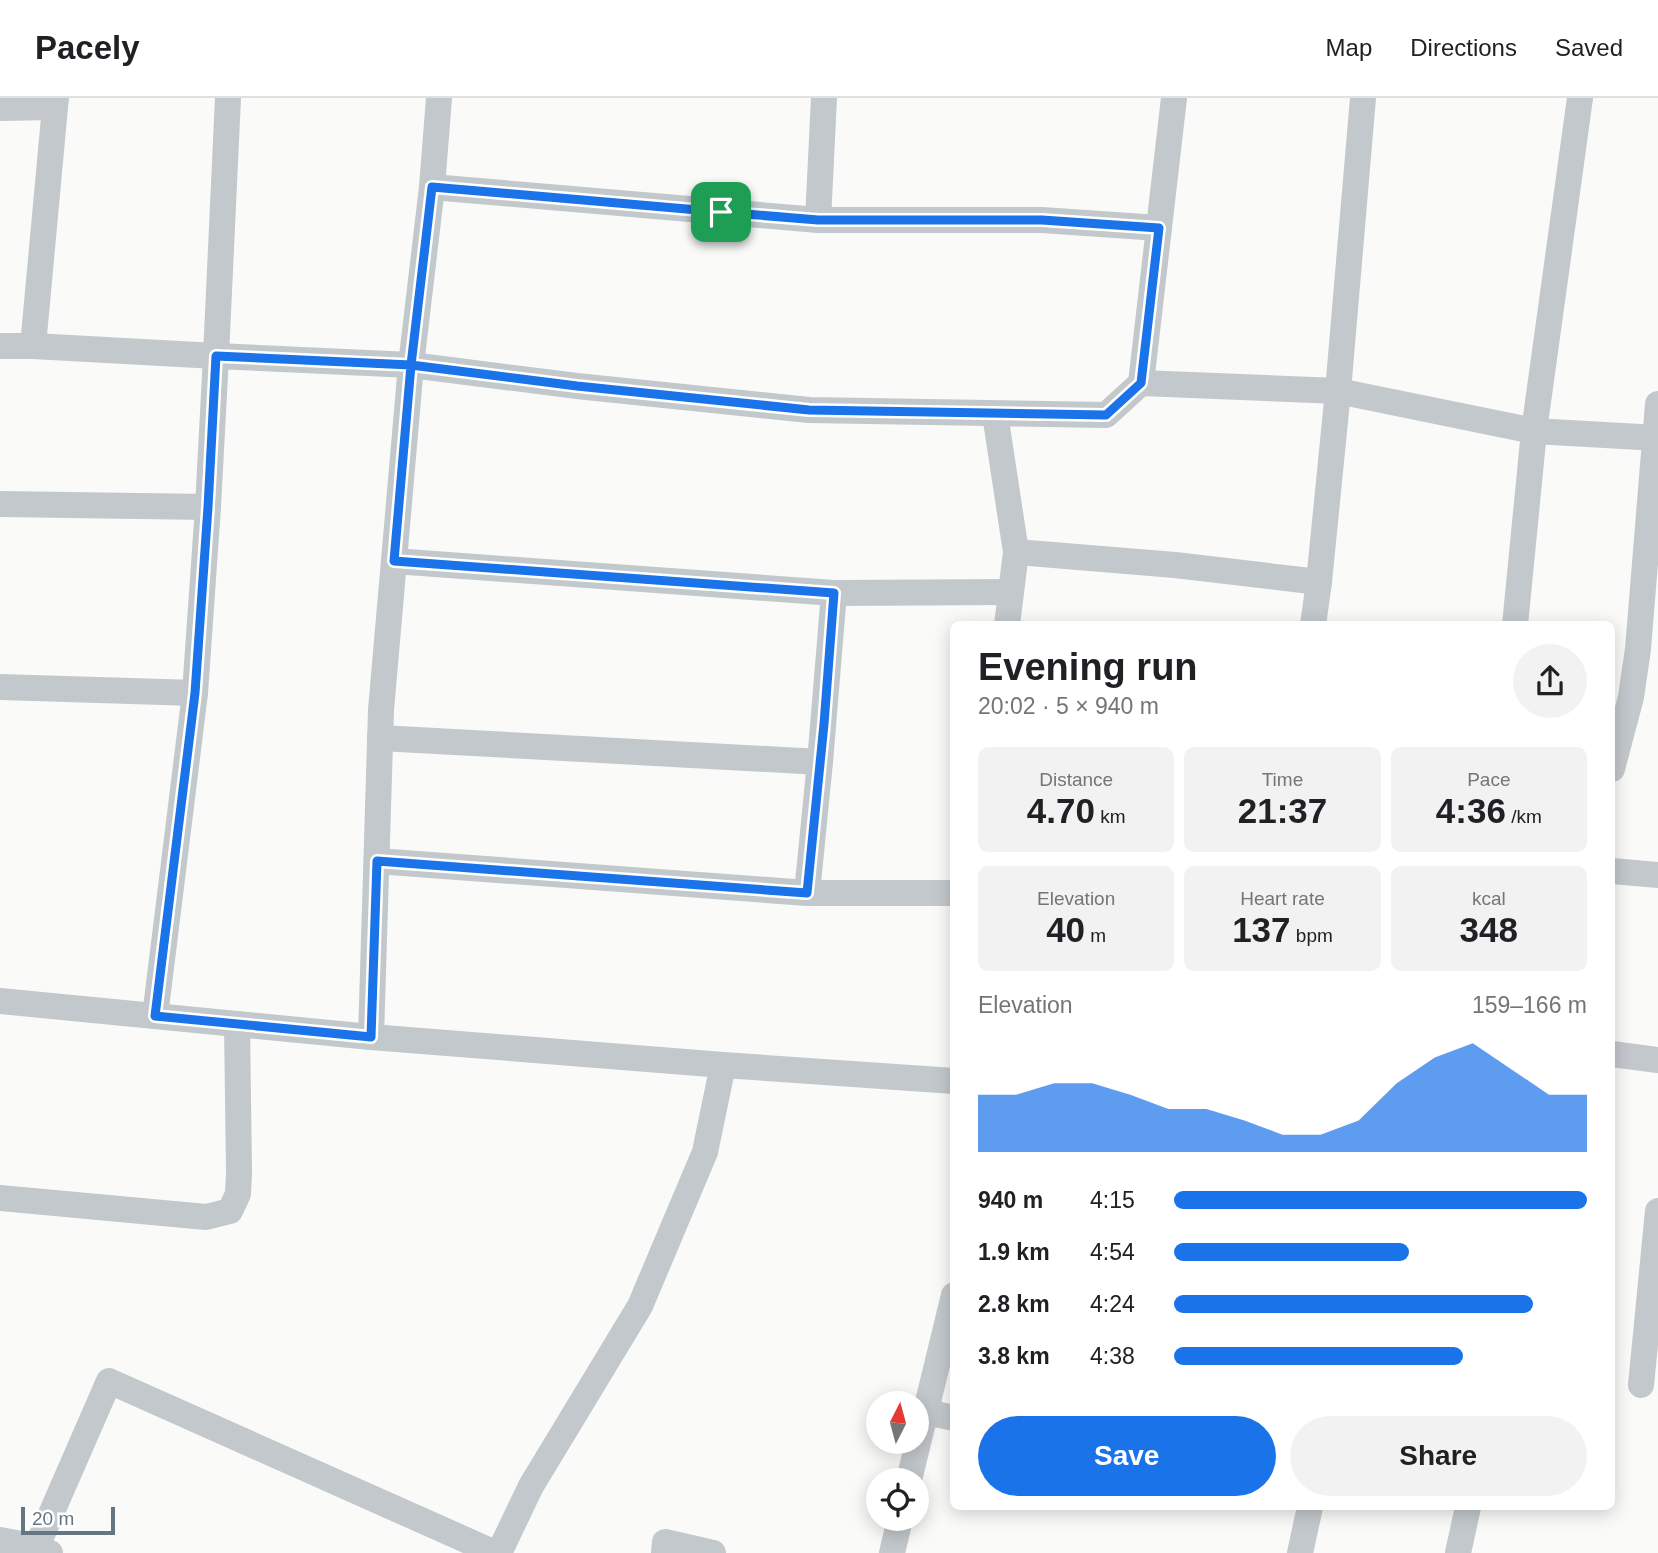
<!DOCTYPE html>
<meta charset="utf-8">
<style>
body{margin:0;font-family:Arial,sans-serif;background:#f2f2f2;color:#202124;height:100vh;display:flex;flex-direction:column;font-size:26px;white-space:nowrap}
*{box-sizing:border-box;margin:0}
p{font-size:23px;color:#757577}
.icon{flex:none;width:38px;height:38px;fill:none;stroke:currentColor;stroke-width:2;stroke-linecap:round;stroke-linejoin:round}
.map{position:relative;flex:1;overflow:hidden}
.sheet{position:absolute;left:950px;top:523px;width:665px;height:889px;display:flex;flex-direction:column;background:#fff;border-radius:10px;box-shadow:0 4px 18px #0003}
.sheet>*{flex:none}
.needle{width:46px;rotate:6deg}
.buttons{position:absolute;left:866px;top:1293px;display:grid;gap:14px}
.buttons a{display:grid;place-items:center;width:63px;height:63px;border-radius:50%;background:#fff;box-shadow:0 4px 18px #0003;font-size:35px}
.scale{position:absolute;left:21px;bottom:18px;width:94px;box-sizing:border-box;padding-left:7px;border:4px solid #657683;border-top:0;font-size:19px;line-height:24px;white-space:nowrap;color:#657683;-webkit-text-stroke:5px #fff;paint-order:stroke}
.pin{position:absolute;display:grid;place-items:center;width:60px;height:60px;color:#fff;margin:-30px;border-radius:14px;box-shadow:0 4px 10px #0006}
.round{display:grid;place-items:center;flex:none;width:74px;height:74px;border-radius:37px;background:#f2f2f2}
.summary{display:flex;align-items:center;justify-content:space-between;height:119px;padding:0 28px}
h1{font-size:38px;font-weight:700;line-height:52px}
.figures{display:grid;grid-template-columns:repeat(3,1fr);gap:10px;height:119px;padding:7px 28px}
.figures div{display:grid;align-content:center;border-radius:10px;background:#f2f2f2;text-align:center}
.figures b{font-size:35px;font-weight:700}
.figures small{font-size:19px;font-weight:400}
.figures p{font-size:19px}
.chart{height:196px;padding:14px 28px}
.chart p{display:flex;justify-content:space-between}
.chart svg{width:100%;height:126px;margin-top:7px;fill:#1a73e8;opacity:.7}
.primary-button{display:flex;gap:14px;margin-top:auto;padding:14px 28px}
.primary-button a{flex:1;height:80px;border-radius:42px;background:#1a73e8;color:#fff;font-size:28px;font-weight:700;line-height:80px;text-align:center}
.primary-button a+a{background:#f2f2f2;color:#202124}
ul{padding:0 28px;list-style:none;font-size:23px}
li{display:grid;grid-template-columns:112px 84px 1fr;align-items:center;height:52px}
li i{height:18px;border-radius:9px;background:#1a73e8}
header{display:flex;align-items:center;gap:42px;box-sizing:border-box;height:98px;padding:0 35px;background:#fff;border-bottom:2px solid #e0e0e0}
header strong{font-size:33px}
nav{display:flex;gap:38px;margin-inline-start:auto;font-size:24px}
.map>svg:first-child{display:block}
</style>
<header>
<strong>Pacely</strong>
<nav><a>Map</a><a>Directions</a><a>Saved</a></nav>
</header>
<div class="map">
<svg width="1658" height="1455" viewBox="0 0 1658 1455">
<rect width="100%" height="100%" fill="#fafaf8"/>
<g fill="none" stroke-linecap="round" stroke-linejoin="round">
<!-- minor -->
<g stroke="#c3c8cc" stroke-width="26">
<path d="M439 0 432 89 818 122 824 0"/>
<path d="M0 10 55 9 56 0"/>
<path d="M818 122H1042L1159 130"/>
<path d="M0 248H33L55 9"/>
<path d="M33 248 216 258 228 0"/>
<path d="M1141 285 1338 293 1363 0"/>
<path d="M995 316 1016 454 1007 527"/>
<path d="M0 406 208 409 216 258 411 267 432 89"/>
<path d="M1016 454 1175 467 1319 484 1338 293 1534 333 1658 340"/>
<path d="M394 463 834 495 1011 494"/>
<path d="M1313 527 1319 484"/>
<path d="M1515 527 1534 333 1580 0"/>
<path d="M0 589 195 595 208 409"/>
<path d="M380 640 820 664 807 795"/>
<path d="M820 664 834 495"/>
<path d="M1612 671 1631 599 1638 551 1658 306"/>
<path d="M377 763 807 795H954"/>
<path d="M1612 773 1658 777"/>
<path d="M0 903 371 939 381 612 411 267 577 288 809 312 1106 317 1141 285 1174 0"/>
<path d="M155 918 195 595"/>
<path d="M371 939 723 967 954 983"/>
<path d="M1612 956 1658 962"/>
<path d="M0 1100 206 1119 230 1113 238 1096 239 1074 237 926"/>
<path d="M1641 1287 1658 1113"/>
<path d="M926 1314 954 1320"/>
<path d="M909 1382 954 1197"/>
<path d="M0 1442 37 1449 50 1455"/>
<path d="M34 1455 109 1283 495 1455"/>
<path d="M499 1455 531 1388 640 1208 705 1054 723 967"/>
<path d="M664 1455 665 1444 713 1455"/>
<path d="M892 1455 900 1421"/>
<path d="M1300 1455 1310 1409"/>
<path d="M1458 1455 1468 1409"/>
</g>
</g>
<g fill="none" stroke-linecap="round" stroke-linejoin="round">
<defs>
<path id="route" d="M721 114 432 89 411 267 216 258 208 409 195 595 155 918 371 939 377 763 807 795 824 626 834 495 394 463 411 267 577 288 809 312 1106 317 1141 285 1159 130 1042 122H818L721 114"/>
</defs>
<!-- route casing -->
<use href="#route" stroke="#fff" stroke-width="14"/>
<!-- route -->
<use href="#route" stroke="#1a73e8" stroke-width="9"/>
</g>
</svg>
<div class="buttons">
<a><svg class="needle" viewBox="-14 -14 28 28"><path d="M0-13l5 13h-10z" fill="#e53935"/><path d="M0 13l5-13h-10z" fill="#757577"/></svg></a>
<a><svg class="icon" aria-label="locate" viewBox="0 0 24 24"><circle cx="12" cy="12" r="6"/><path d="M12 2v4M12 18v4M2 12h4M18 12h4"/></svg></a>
</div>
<div class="scale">20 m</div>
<div class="pin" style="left:721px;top:114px;background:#1e9e55"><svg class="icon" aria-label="arrive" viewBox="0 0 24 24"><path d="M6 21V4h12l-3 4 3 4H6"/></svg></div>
<section class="sheet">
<div class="summary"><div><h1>Evening run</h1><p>20:02 · 5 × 940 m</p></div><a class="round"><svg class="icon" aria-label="share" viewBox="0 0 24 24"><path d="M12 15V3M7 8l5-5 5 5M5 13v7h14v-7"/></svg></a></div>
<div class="figures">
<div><p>Distance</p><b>4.70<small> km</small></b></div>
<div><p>Time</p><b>21:37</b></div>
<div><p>Pace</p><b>4:36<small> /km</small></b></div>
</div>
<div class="figures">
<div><p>Elevation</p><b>40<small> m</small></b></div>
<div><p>Heart rate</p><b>137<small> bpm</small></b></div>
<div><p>kcal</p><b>348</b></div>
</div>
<div class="chart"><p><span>Elevation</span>159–166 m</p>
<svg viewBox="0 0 160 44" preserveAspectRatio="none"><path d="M0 44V24L10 24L20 20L30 20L40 24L50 29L60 29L70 33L80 38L90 38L100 33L110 20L120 11L130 6L140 15L150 24L160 24V44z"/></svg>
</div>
<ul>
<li><b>940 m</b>4:15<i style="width:100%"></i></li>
<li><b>1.9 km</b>4:54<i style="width:57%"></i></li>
<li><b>2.8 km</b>4:24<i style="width:87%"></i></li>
<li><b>3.8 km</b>4:38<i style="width:70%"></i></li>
</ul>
<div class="primary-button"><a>Save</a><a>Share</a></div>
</section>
</div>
